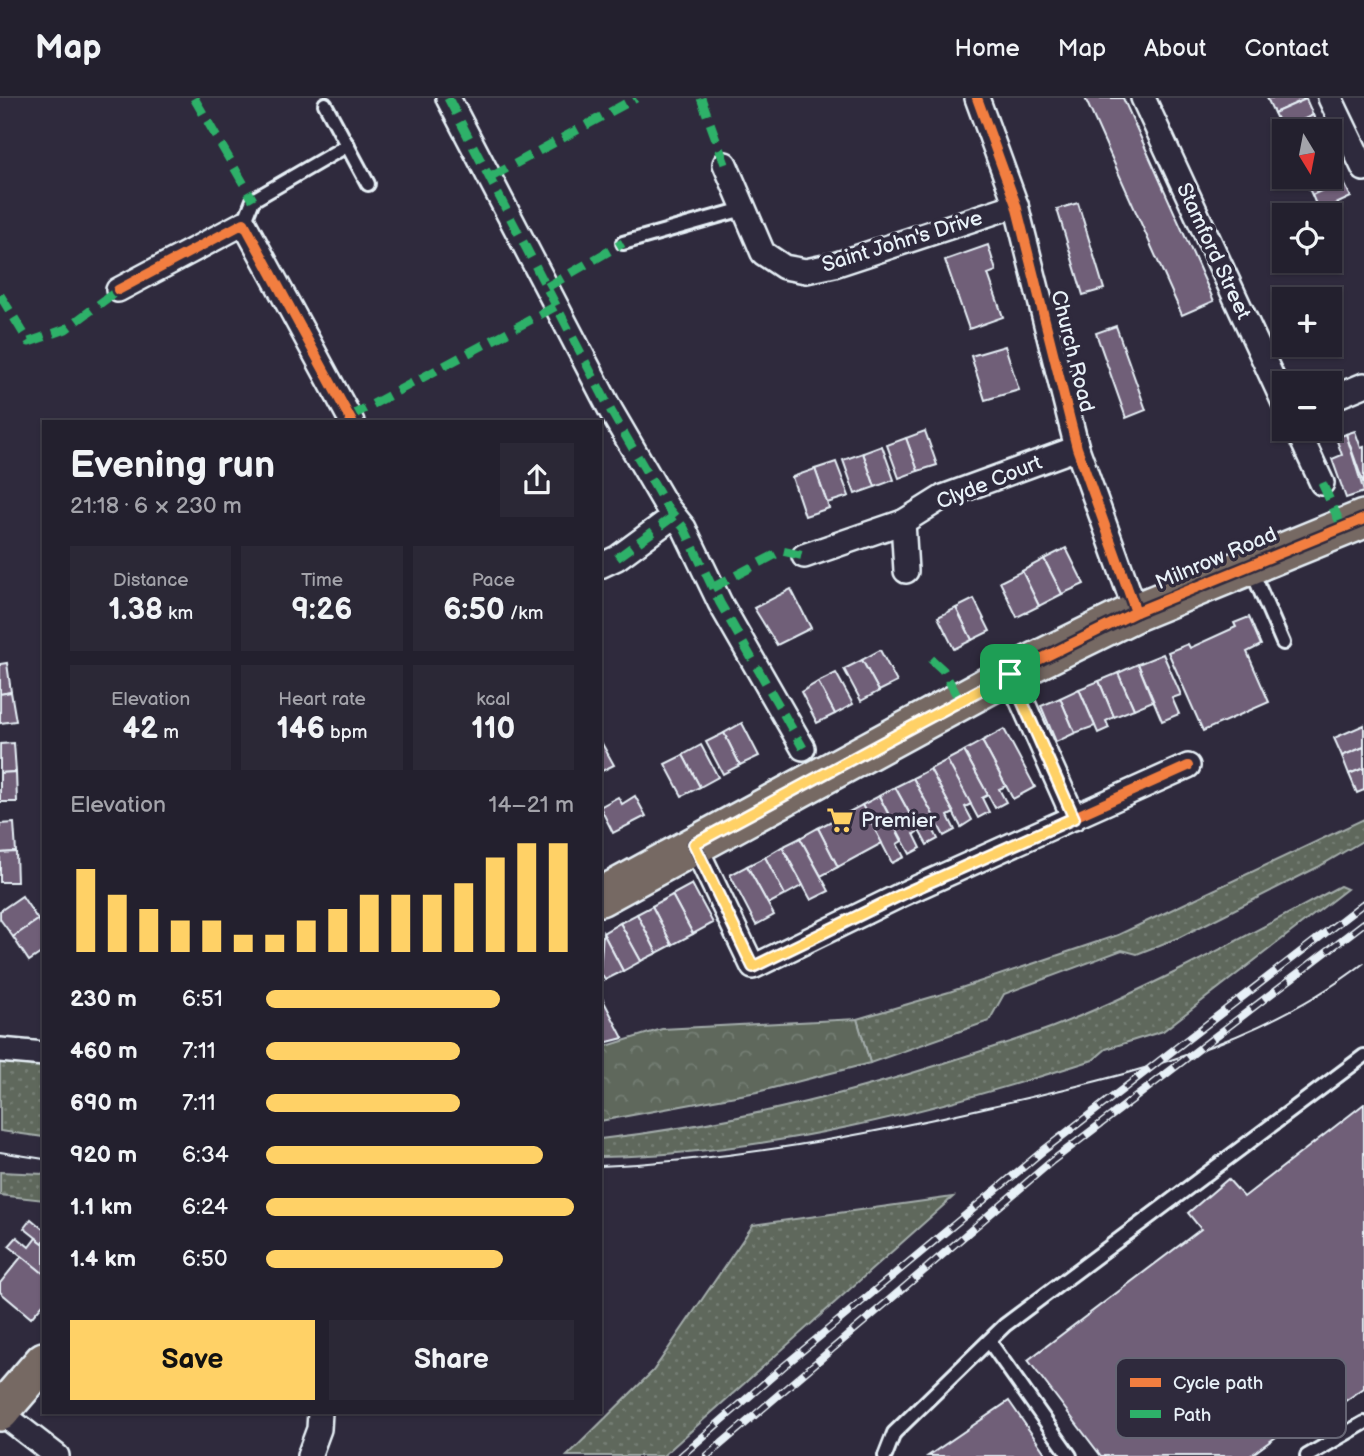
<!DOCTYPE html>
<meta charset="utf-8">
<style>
body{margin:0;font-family:"Balsamiq Sans",sans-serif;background:#2b2836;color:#f1f3f6;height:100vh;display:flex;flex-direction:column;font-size:26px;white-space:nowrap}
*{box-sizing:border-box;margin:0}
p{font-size:23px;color:#a3a3aa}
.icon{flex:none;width:38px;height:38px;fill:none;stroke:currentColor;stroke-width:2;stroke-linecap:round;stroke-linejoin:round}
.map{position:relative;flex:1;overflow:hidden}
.drawer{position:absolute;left:42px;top:322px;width:560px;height:994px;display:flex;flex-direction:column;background:#23202e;border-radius:0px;box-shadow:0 2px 5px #0004,0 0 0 2px #403e4a}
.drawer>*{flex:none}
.needle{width:46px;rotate:170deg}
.tools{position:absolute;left:1272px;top:21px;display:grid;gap:14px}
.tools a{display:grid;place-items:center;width:70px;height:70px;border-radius:0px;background:#23202e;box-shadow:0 2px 5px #0004,0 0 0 2px #403e4a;font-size:35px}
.pin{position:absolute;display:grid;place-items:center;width:60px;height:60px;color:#fff;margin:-30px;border-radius:14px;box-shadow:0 4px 10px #0006}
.round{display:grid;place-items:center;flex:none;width:74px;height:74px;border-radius:0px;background:#2b2836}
.summary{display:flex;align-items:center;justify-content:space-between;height:119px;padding:0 28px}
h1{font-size:38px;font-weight:800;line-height:52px}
.metrics{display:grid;grid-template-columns:repeat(3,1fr);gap:10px;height:119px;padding:7px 28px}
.metrics div{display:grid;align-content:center;border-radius:0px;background:#2b2836;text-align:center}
.metrics b{font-size:30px;font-weight:800}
.metrics small{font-size:19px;font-weight:400}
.metrics p{font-size:19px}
.chart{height:196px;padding:14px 28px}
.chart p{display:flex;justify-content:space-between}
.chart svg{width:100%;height:126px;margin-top:7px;stroke:#ffd166;stroke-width:6}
.cta{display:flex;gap:14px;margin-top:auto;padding:14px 28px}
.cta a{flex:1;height:80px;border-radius:0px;background:#ffd166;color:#111;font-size:28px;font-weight:800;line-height:80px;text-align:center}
.cta a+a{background:#2b2836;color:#f1f3f6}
ul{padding:0 28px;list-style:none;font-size:23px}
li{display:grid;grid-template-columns:112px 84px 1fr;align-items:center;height:52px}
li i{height:18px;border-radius:9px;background:#ffd166}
header{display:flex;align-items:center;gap:42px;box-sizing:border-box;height:98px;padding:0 35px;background:#23202e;border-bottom:2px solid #403e4a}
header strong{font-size:33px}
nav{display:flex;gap:38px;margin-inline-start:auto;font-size:24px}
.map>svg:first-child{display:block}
</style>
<header>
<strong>Map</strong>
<nav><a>Home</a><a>Map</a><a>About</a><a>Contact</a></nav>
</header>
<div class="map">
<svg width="1364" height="1358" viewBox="0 0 1364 1358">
<defs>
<pattern id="green-dots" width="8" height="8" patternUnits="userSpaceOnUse" patternTransform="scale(1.75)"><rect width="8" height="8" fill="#5e685c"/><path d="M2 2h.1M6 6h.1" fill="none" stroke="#757e74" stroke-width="1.8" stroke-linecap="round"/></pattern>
<pattern id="forest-crowns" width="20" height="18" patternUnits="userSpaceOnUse" patternTransform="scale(1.75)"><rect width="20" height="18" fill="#5e685c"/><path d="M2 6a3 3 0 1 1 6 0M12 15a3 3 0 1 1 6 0" fill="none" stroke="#757e74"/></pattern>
</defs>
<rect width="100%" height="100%" fill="#2f2a3d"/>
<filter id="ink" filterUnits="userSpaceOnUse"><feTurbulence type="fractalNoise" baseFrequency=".0143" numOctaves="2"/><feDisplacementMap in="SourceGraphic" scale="14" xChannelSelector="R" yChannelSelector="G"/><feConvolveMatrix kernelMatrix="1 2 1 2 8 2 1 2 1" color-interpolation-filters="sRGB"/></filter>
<g filter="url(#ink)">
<!-- green -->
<g fill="url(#green-dots)" stroke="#a3acaa" stroke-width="2">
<path d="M1364 721V742L1318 769 1180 839 1137 856 1122 852 1004 896 989 923 870 965 857 921 949 894 1118 837Z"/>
<path d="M1340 788 1347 791 1163 933 1106 951 1093 962C933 1013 770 1056 600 1059V1041C725 1027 844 998 963 959 993 949 1024 940 1053 929 1152 890 1246 838 1340 788Z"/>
<path d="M0 964 44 967V1039L0 1033Z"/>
<path d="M0 1074 44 1076V1102L0 1097Z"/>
<path d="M953 1099 663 1358H567L653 1273 753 1127Z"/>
</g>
<!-- forest -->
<path fill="url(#forest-crowns)" stroke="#a3acaa" stroke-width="2" d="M857 921 870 965 757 994 600 1023V950L662 931Z"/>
<!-- building -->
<g fill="#6f5e78" stroke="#e8f1f8" stroke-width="2">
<path d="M1085 0H1123L1214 203 1182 217Z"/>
<path d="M1267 0H1305L1306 1 1274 15Z"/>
<path d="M1306 1 1313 17 1282 32 1274 15Z"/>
<path d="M1313 17 1320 33H1284V38L1282 32Z"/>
<path d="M1336 66 1343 83 1312 97 1304 81 1330 79V69Z"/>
<path d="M1343 83 1351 99 1319 114 1312 97Z"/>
<path d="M1078 105 1104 191 1083 197 1057 111Z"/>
<path d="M988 147 996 173 988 176 1003 219 969 231 945 162Z"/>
<path d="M1116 228 1146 312 1126 320 1096 235Z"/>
<path d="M1005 248 1019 292 985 302 971 258Z"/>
<path d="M925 333 937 367 918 373 906 340Z"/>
<path d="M1355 333 1361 350 1364 349V387L1346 336Z"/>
<path d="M1346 336 1364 394 1346 400 1332 361 1342 357 1336 340Z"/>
<path d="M906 340 918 373 899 380 887 347Z"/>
<path d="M882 348 894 382 875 389 863 355Z"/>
<path d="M863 355 875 389 855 396 843 362Z"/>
<path d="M836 364 849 398 827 405 815 371Z"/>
<path d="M815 371 829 410 805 418 792 379Z"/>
<path d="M1066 450 1084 486 1062 496 1044 461Z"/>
<path d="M1044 461 1062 496 1039 508 1022 473Z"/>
<path d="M1022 473 1039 508 1017 519 1000 484Z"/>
<path d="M791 491 811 530 777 547 754 510Z"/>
<path d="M974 501 990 533 972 542 956 510Z"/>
<path d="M956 510 972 542 954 551 938 519Z"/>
<path d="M1249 519 1261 547 1247 554 1269 604 1203 633 1168 554 1188 546 1190 550 1236 529 1234 525Z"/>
<path d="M880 552 897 584 879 593 862 562Z"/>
<path d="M1163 556 1181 597 1172 600 1179 616 1162 623 1138 566Z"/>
<path d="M862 562 879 593 861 603 844 571Z"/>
<path d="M7 565 11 594 0 596V566Z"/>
<path d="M1138 566 1153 603 1134 611 1118 575Z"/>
<path d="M836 575 853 606 835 616 818 584Z"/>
<path d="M1118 575 1134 611 1114 619 1099 583Z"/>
<path d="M1099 583 1114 619 1106 623 1109 630 1098 635 1079 591Z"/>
<path d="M818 584 835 616 817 625 801 594Z"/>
<path d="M1079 591 1095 628 1075 635 1060 600Z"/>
<path d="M11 594 16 623 0 625V596Z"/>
<path d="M1060 600 1075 635 1056 644 1041 608Z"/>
<path d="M742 625 759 658 740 667 724 635Z"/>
<path d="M1364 627V649L1342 658 1334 640Z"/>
<path d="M1004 631 1035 689 1013 701 982 643Z"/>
<path d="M724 635 740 667 723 676 706 644Z"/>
<path d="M600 642 614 667 600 674Z"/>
<path d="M982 643 1006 688 999 691 1006 704 995 710 964 653Z"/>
<path d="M14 645 16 674 0 675V646Z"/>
<path d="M701 647 718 679 700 689 683 657Z"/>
<path d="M1364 649V670L1349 676 1342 658Z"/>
<path d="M964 653 988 697 982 700 989 714 978 720 947 662Z"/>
<path d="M683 657 700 689 682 698 665 666Z"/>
<path d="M947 662 971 706 965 709 972 722 961 729 930 671Z"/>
<path d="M1364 670V692L1357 695 1349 676Z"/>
<path d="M930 671 954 715 948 718 955 732 944 738 913 680Z"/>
<path d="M16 674 17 704H0V675Z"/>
<path d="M913 680 937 724 931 727 938 741 927 747 895 689Z"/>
<path d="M895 689 919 733 914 736 921 750 910 756 879 698Z"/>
<path d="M635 698 646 718 613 735 600 709 618 699 622 706Z"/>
<path d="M879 698 902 743 897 746 904 759 892 765 862 707Z"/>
<path d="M862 707 882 745 838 769 818 730Z"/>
<path d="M14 725 16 754 0 755V726Z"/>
<path d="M818 730 838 769 821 778 800 740Z"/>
<path d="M800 740 829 793 811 802 782 749Z"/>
<path d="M782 749 803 787 785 797 765 759Z"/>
<path d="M16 754 17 784H0V755Z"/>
<path d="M765 759 785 797 768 806 747 768Z"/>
<path d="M747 768 774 817 756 827 730 777Z"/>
<path d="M692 786 713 825 693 836 672 797Z"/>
<path d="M672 797 693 836 672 847 652 808Z"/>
<path d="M22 798 38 822 13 839 0 821V813Z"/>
<path d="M652 808 672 847 657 855 637 816Z"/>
<path d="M637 816 657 855 641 863 620 825Z"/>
<path d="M38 822 44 830V853L29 863 13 839Z"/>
<path d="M620 825 641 863 623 873 603 835Z"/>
<path d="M603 835 623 873 605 882 600 874Z"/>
<path d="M600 896 623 940 600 946Z"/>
<path d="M1364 1006V1290L1338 1308 1332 1298 1250 1358H1101L1028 1262 1201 1131 1188 1115 1228 1081 1244 1099Z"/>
<path d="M31 1121 44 1132V1146L24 1130Z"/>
<path d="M17 1139 29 1149 36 1140 44 1146V1176L9 1148Z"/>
<path d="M22 1158 44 1176V1205L31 1220 0 1194V1185Z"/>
<path d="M1009 1303 1047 1358H928Z"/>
</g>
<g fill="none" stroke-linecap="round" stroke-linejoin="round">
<defs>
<g id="lane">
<path d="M325 6 368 86"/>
<path d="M244 125 253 102 348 47"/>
<path d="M623 145 743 111"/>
<path d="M1251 471 1283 545"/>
<path d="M989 1243 1070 1358"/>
<path d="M885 1358 894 1335 1005 1227 1364 958"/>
<path d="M1307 1358 1364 1325"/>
</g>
<g id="street">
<path d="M448 0 611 313 667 409 684 430 720 505 803 650"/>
<path d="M977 0 1016 107 1077 350 1136 514"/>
<path d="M1143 0 1284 305"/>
<path d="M1330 0 1364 71"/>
<path d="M725 66 763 155 784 169 806 173 834 167 1016 107"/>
<path d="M118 192 244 125 352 324"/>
<path d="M1330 301 1364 287"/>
<path d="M1297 331 1322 385"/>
<path d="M903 424 943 399 1077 350"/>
<path d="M804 458 903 424 906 473"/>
<path d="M600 468 617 460 674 418"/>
<path d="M1010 576 1074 720"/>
<path d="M694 746 753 869 905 795 1188 668"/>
<path d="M0 952 44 956"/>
<path d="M0 1314 57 1358"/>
<path d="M309 1358 319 1331 320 1314"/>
</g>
<g id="primary">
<path d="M600 799 1010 576 1136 514 1364 421"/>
<path d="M0 1314 44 1263"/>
</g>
</defs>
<!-- lane casing -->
<use href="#lane" stroke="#e8f1f8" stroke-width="18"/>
<!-- street casing -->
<use href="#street" stroke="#e8f1f8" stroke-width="28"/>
<!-- primary casing -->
<use href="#primary" stroke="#e8f1f8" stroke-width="42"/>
<!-- lane -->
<use href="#lane" stroke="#2f2a3d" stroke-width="12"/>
<!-- street -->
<use href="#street" stroke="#2f2a3d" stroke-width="23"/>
<!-- primary -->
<use href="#primary" stroke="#766964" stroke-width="37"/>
<!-- tram -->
<g stroke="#e8f1f8" stroke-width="2">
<path d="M0 1054 44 1061"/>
<path d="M600 1068C733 1062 863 1038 992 1008 1123 978 1256 949 1364 865"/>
</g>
<defs>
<g id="rail">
<path d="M681 1358 784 1268 1044 1052 1364 805"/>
<path d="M707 1358 1052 1063 1364 825"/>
</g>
</defs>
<!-- rail casing -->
<use href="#rail" stroke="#e8f1f8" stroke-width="8"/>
<!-- rail -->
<use href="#rail" stroke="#2f2a3d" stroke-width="5" stroke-dasharray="16" stroke-linecap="butt"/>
<!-- quiet -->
<g stroke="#2db169" stroke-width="9" stroke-dasharray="18 9" stroke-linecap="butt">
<path d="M194 0 253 102"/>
<path d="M448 0 611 313 667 409 684 430 720 505 803 650"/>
<path d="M701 0 725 66"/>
<path d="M491 79 636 0"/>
<path d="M547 189 623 145"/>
<path d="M0 197 29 244 66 231 118 192"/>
<path d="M349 319 556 208"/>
<path d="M1322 385 1342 429"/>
<path d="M617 460 674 418"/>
<path d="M712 490 782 453 804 458"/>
<path d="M931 561 943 572 960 603"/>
</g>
<defs>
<g id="cycleway">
<path d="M977 0 1016 107 1077 350 1136 514"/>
<path d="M118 192 244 125 352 324"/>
<path d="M1010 576 1136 514 1364 421"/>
<path d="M694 746 753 869 905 795 1188 668"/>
</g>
</defs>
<!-- cycleway casing -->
<use href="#cycleway" stroke="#2f2a3d" stroke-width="15"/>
<!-- cycleway -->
<use href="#cycleway" stroke="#f27e40" stroke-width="10"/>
</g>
</g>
<g fill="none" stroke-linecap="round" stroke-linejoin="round" filter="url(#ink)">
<defs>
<path id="route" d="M1010 576 1074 720 905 795 753 869 694 746Z"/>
</defs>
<!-- route casing -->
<use href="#route" stroke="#fff" stroke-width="14"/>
<!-- route -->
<use href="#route" stroke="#ffd166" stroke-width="9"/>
</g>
<!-- icons -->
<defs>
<symbol id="supermarket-bare" viewBox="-9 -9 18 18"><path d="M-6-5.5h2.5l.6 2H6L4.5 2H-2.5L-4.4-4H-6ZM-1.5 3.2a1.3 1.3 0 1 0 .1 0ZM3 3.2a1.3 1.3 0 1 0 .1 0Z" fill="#ffd166" stroke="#2f2a3d" stroke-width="2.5" paint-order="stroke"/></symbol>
</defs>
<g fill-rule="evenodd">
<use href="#supermarket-bare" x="821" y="703" width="38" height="38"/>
</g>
<g text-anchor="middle" stroke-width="7" stroke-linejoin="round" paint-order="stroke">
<!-- street labels -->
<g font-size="21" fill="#e8f1f8" stroke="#2f2a3d">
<text transform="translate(902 143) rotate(-17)" y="7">Saint John's Drive</text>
<text transform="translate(1214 153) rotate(65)" y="7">Stamford Street</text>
<text transform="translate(1073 253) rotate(76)" y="7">Church Road</text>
<text transform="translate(989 384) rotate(-22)" y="7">Clyde Court</text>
<text transform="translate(1216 460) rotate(-23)" y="7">Milnrow Road</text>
</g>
<!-- poi labels -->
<g font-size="21" fill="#e8f1f8" stroke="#2f2a3d" text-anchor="start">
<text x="861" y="729">Premier</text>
</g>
</g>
<!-- legend -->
<rect x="1116" y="1260" width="230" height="80" rx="10" fill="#2f2a3d" stroke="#666675" stroke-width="2"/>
<rect x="1130" y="1280" width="31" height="9" fill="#f27e40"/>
<rect x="1130" y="1312" width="31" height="8" fill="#2db169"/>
<g font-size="19" fill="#e8f1f8">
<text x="1173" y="1291">Cycle path</text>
<text x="1173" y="1323">Path</text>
</g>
</svg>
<div class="tools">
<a><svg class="needle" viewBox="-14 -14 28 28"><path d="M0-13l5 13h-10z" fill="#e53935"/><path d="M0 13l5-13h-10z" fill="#a3a3aa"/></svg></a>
<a><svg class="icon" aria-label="locate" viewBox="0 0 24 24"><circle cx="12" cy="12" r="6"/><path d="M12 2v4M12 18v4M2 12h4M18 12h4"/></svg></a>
<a>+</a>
<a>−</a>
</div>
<div class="pin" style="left:1010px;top:576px;background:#1e9e55"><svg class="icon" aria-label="arrive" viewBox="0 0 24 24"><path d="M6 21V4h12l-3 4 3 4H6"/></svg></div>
<section class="drawer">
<div class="summary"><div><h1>Evening run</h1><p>21:18 · 6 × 230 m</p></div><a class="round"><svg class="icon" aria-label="share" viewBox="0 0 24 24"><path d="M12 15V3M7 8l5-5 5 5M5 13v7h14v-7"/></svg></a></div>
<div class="metrics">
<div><p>Distance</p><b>1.38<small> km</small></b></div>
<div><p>Time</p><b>9:26</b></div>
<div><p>Pace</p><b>6:50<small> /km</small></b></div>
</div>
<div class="metrics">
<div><p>Elevation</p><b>42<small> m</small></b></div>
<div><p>Heart rate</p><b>146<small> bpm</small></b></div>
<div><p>kcal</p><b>110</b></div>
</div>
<div class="chart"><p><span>Elevation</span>14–21 m</p>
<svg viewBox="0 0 160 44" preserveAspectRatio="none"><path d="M5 44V15M15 44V24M25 44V29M35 44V33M45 44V33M55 44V38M65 44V38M75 44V33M85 44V29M95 44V24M105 44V24M115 44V24M125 44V20M135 44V11M145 44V6M155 44V6"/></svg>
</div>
<ul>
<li><b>230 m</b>6:51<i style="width:76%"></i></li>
<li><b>460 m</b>7:11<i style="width:63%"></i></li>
<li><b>690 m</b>7:11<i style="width:63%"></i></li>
<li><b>920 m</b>6:34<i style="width:90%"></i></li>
<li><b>1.1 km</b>6:24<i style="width:100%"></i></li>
<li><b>1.4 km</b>6:50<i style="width:77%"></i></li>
</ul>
<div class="cta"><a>Save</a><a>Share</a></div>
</section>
</div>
